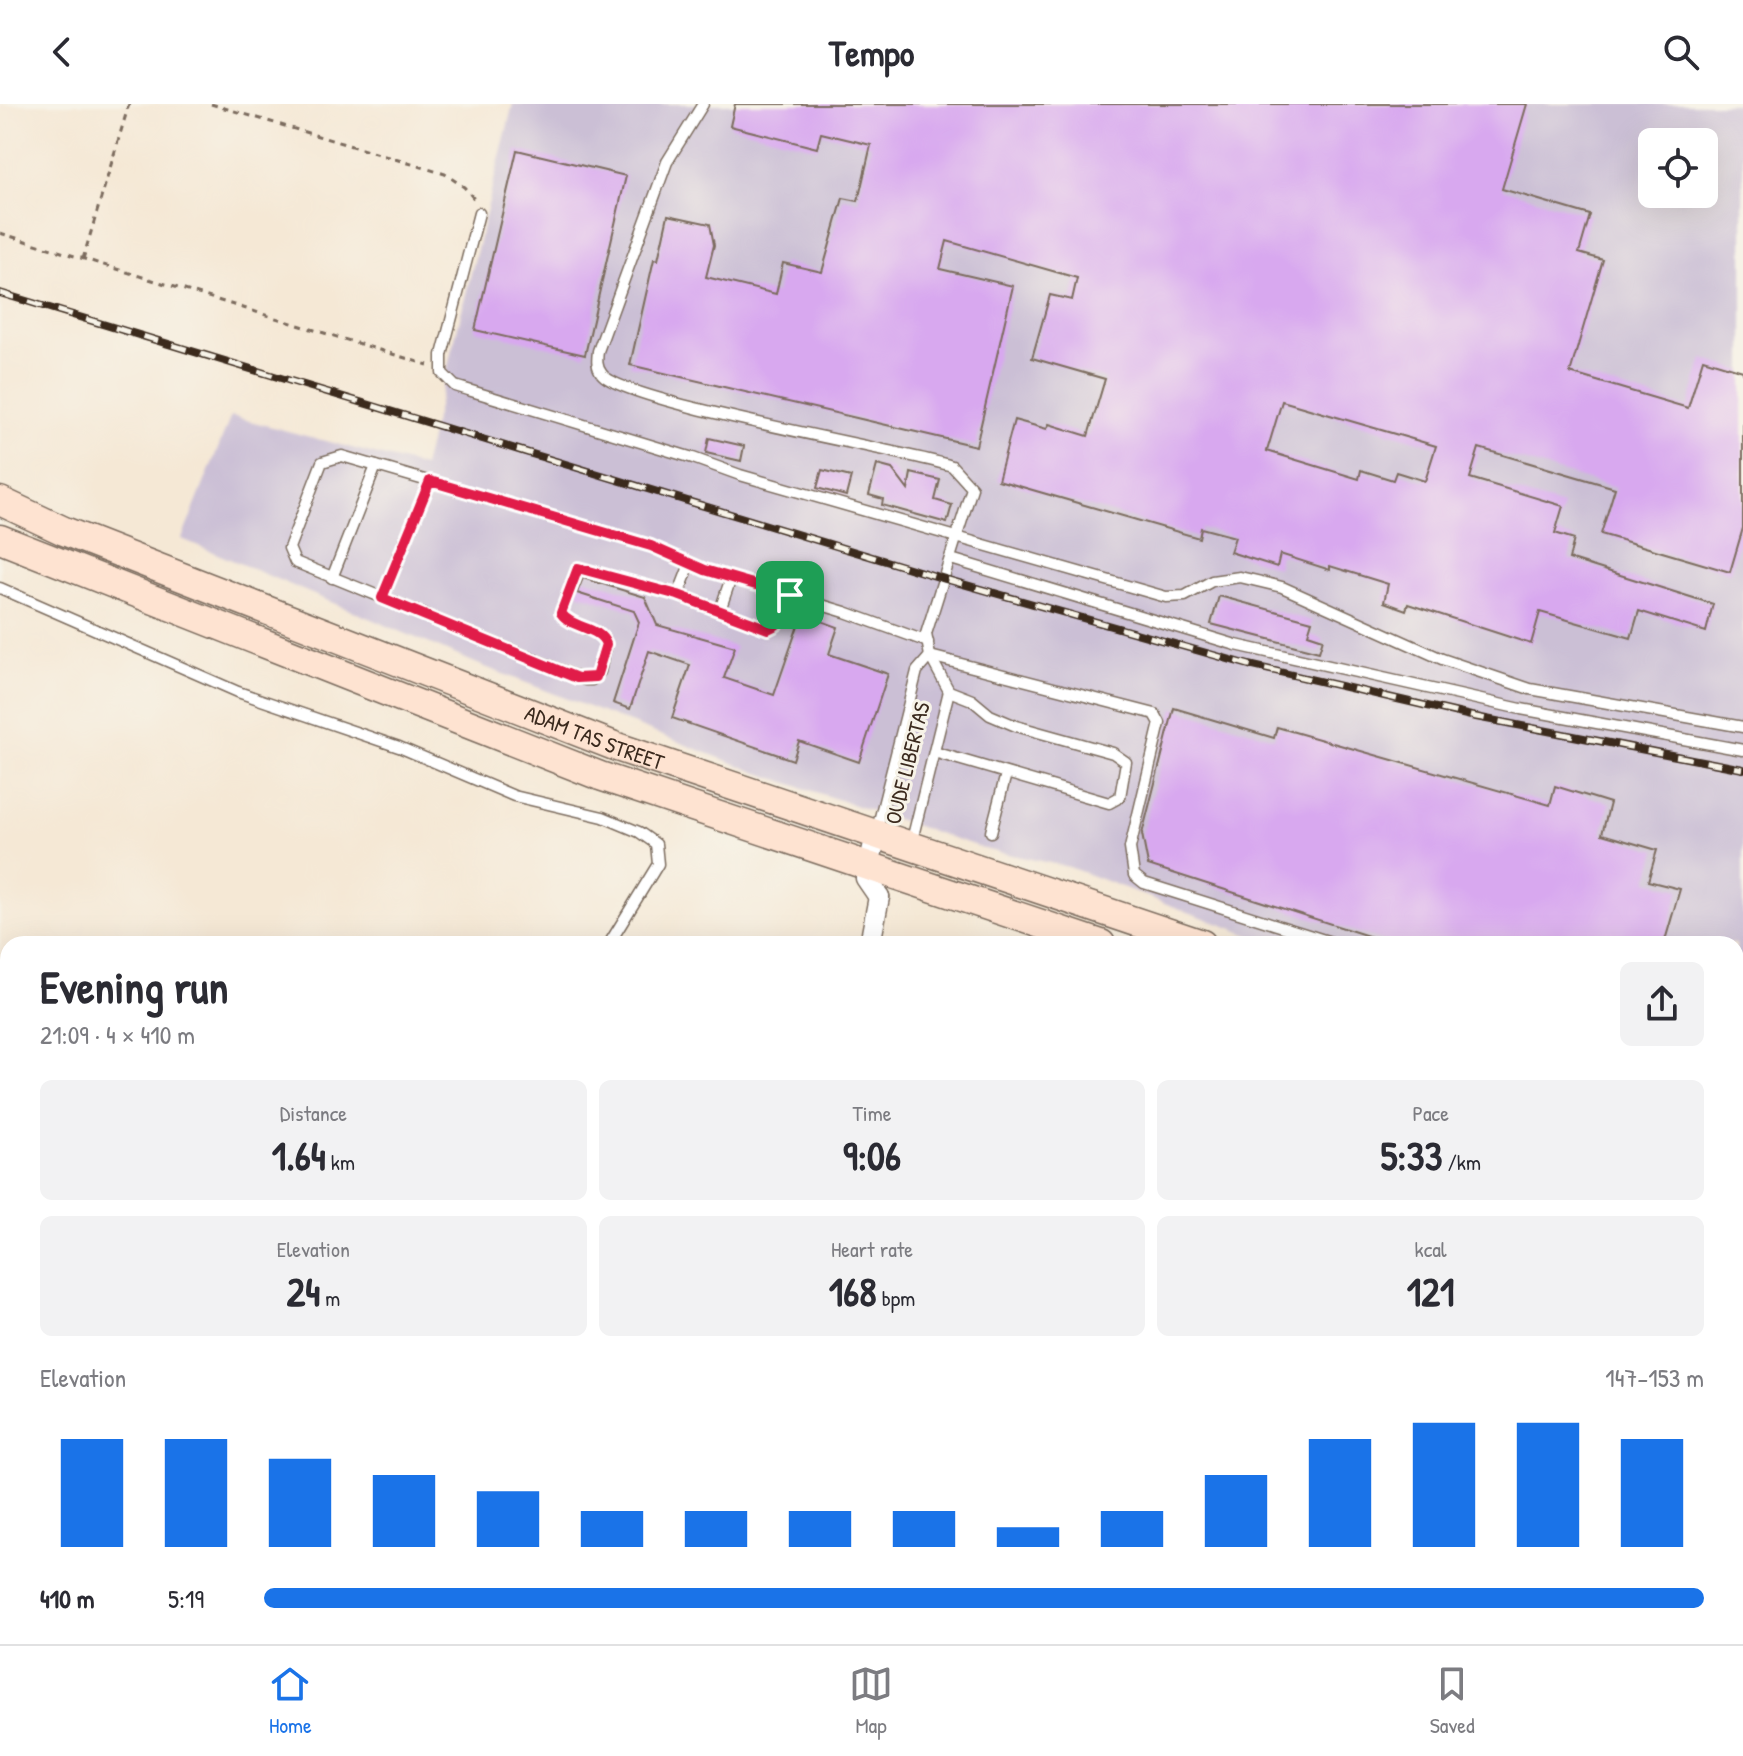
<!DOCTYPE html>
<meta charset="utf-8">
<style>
body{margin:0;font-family:"Patrick Hand",sans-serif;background:#f2f2f3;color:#2b2b33;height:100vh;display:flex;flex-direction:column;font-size:30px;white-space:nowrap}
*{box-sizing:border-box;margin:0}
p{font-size:26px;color:#7c7c81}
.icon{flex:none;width:44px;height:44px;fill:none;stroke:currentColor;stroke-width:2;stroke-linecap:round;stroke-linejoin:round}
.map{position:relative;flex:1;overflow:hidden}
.details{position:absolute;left:0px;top:832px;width:1744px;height:708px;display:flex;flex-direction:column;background:#fff;border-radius:24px 24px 0 0;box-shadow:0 8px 32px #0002}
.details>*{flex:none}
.buttons{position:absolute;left:1638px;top:24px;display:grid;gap:16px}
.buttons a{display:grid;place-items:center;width:80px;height:80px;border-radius:12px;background:#fff;box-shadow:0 8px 32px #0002;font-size:40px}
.pin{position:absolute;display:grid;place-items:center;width:68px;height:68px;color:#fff;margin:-34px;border-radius:16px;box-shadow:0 4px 12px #0006}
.round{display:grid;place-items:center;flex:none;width:84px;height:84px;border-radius:12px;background:#f2f2f3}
.overview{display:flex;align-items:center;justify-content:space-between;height:136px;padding:0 40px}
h1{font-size:44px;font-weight:700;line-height:60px}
.figures{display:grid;grid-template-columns:repeat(3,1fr);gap:12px;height:136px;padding:8px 40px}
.figures div{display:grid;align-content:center;border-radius:12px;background:#f2f2f3;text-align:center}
.figures b{font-size:40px;font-weight:700}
.figures small{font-size:22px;font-weight:400}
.figures p{font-size:22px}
.chart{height:224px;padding:16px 40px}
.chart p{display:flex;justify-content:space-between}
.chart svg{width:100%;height:144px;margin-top:8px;stroke:#1a73e8;stroke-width:6}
ul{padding:0 40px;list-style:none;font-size:26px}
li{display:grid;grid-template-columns:128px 96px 1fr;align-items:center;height:60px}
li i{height:20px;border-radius:10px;background:#1a73e8}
header{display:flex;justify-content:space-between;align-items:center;height:104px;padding:0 40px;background:#fff;font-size:36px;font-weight:700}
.tab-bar{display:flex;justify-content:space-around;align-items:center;height:112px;border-top:2px solid #e1e1e2;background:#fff;font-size:22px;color:#7c7c81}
.tab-bar a{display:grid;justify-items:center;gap:4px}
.tab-bar .on{color:#1a73e8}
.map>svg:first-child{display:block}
</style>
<header><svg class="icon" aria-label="back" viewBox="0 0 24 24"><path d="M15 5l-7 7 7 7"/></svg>Tempo<svg class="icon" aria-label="search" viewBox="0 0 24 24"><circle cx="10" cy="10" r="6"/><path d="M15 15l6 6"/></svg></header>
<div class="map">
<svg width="1743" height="1540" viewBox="0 0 1743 1540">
<rect width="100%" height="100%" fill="#f7f3e8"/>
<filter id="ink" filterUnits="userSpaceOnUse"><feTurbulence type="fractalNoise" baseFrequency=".0125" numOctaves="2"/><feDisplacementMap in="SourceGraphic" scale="16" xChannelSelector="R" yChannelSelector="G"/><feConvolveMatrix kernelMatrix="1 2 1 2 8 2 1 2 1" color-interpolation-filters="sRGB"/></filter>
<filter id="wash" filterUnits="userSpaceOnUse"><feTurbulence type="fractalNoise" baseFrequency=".006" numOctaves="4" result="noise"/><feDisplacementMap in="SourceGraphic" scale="32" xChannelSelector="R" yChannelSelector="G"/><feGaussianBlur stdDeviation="1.8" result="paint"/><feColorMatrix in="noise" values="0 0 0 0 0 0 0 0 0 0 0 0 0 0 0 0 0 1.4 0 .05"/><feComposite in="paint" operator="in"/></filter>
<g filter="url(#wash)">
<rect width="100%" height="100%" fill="#f5e8d5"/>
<!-- built -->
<path fill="#ebd1eb" d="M1736 1083 1743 1085V1414L1736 1416Z"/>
<!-- industrial -->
<path fill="#cbbfd5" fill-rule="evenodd" d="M513 0H1743V990L1736 988V840H1273L1069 763 988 746 756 668 480 561 182 435 231 312 423 363ZM1652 38H1704V90H1652Z"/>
<g id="blocks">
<!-- building -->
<g fill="#d8a8ef" fill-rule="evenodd">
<path d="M735 0H1527L1502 85 1590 111 1579 149 1603 156 1570 269 1688 304 1703 255 1743 267V424L1730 468 1601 430 1615 384 1479 344 1470 374 1563 402 1555 429 1574 435 1569 455 1713 500 1706 528 1639 507 1631 534 1540 508 1531 540 1408 500 1406 506 1384 498 1388 480 1330 462V466L1280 450 1277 463 1230 448 1235 433 1201 424 1199 434 998 376 1014 316 1047 325 1049 320 1088 332 1105 275 1032 254 1050 191 1072 196 1077 174 947 137 940 165 1013 182 976 342 630 261 654 155 658 156 668 111 710 120 714 141 706 173 776 190 783 159 822 168 843 94 858 97 871 41 821 29 817 44 730 22ZM1282 297 1436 342 1425 377 1396 368 1393 376 1361 366 1359 375 1267 347Z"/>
<path d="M517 46 626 72 585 251 475 226Z"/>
<path d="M709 334 744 342 741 357 706 349Z"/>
<path d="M877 361 892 365 908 386 911 369 940 376 935 396 952 401 947 419 882 401 883 395 869 391Z"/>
<path d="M822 366 851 373 846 392 817 384Z"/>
<path d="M583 474 645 493 657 521 735 543 724 574 774 591 802 510 838 523 829 550 888 570 859 658 799 637 793 656 672 614 690 561 649 547 630 605 613 599 639 518 634 507 577 489Z"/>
<path d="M1219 492 1312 517 1308 530 1323 535 1319 548 1211 520Z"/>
<path d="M1174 604 1274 634 1277 623 1550 701 1555 682 1610 699 1602 730 1657 746 1648 777 1680 785 1664 840H1393L1148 761 1142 730Z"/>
</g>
</g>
</g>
<g filter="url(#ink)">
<use href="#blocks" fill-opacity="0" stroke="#7c6c5e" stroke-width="2"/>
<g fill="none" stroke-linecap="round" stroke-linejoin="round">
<defs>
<g id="service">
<path d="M703 0 667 58 598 247C597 255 596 263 602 270 625 299 897 345 952 362L972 384 926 530 930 552 949 587 972 596 990 611 1016 622 1113 649 1126 658 1120 693 1109 699 934 648"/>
<path d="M479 109 442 251V269L455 282 693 354 740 371 1166 493 1185 492 1212 477 1240 473 1282 483 1442 555 1530 585 1743 623"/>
<path d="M951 455 1236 541 1521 605 1743 646"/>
<path d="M332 474 376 362"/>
<path d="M0 484 238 588 399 643 514 692 603 713 639 728 656 740 658 760 609 840"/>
<path d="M678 491 690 460"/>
<path d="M790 491 776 521 768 525 678 491 578 464 561 509C572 525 599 522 606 540L600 568 592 576H585L295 458 289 444 322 358 342 352 651 442 705 466 845 508 928 538"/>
<path d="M382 494 430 377"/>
<path d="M720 506 731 474"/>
<path d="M930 552 1155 610 1160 619 1130 744 1134 771 1144 779 1337 840"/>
<path d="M991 728 1006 670"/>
<path d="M876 729 917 567 930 552"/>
<path d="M911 740 949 587"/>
<path d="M1736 961 1743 963"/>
<path d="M0 996 8 1001"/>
<path d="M879 1533 891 1538"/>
<path d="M804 1540 807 1532"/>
</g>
<g id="minor">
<path d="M876 731 866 774 879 793"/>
<path d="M870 840 879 793"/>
<path d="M0 1194 8 1212"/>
<path d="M1736 1467 1743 1463"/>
<path d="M151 1532 154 1540"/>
<path d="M770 1532 788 1540"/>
<path d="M1136 1532 1150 1540"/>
<path d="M1320 1532 1322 1540"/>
<path d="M1450 1532 1461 1540"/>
<path d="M1630 1532 1639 1540"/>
<path d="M641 1540 646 1532"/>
<path d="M977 1540 979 1537"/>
<path d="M1406 1540 1420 1532"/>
<path d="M1653 1540 1659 1532"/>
</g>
<g id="secondary">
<path id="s1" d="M0 397 64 427 617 643 1202 840"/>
<path d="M0 435 600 672 1101 840"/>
<path d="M1736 1019 1743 1021"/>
<path d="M1736 1054 1743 1057"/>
</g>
</defs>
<!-- service casing -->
<use href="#service" stroke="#7c6c5e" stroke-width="13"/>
<!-- minor casing -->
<use href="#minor" stroke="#7c6c5e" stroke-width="23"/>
<!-- secondary casing -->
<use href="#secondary" stroke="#7c6c5e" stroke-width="31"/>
<!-- path -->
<g stroke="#7c6c5e" stroke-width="3" stroke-dasharray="6 6" stroke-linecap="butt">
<path d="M211 0 445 70 464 83 476 97"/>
<path d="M0 129 428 261"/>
<path d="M83 155 129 0"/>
<path d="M0 1128 8 1146"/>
<path d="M182 1532 185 1540"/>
</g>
<!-- service -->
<use href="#service" stroke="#fff" stroke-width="10"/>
<!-- minor -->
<use href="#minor" stroke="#fff" stroke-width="20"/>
<!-- secondary -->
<use href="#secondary" stroke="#fee3d1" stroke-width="28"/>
<defs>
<path id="rail" d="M0 189 945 475 1249 561 1471 612 1743 665"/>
</defs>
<!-- rail casing -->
<use href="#rail" stroke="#3b2a1e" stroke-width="8"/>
<!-- rail -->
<use href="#rail" stroke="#f7f3e8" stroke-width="5" stroke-dasharray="15" stroke-linecap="butt"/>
</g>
</g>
<g fill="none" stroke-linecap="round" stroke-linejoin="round" filter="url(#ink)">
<defs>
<path id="route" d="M430 377 651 442 705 466 790 491 776 521 768 525 678 491 578 464 561 509C572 525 599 522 606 540L596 573 577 574 382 494Z"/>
</defs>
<!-- route casing -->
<use href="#route" stroke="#fff" stroke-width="16"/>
<!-- route -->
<use href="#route" stroke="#e11d48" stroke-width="10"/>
</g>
<g text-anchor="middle" stroke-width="6" stroke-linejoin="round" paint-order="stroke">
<!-- street labels -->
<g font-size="22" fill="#3b2a1e" stroke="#f7f3e8">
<text dy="8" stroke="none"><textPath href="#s1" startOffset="640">ADAM TAS STREET</textPath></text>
<text transform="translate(907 659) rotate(-76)" y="8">OUDE LIBERTAS</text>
</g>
</g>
</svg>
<div class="buttons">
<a><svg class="icon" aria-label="locate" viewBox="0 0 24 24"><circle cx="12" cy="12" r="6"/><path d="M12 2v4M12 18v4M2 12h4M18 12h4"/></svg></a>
</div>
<div class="pin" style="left:790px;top:491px;background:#1e9e55"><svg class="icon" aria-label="arrive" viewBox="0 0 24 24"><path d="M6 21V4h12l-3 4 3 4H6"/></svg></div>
<section class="details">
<div class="overview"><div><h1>Evening run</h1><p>21:09 · 4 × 410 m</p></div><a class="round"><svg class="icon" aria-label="share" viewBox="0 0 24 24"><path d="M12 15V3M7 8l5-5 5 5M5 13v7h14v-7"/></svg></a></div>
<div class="figures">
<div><p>Distance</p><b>1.64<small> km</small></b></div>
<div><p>Time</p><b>9:06</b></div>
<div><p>Pace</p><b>5:33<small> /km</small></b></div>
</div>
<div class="figures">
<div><p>Elevation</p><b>24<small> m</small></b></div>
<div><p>Heart rate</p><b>168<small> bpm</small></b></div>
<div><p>kcal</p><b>121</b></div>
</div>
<div class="chart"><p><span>Elevation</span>147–153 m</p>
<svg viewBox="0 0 160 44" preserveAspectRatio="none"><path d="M5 44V11M15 44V11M25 44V17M35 44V22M45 44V27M55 44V33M65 44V33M75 44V33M85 44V33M95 44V38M105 44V33M115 44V22M125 44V11M135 44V6M145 44V6M155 44V11"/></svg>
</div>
<ul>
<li><b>410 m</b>5:19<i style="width:100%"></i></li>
</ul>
</section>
</div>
<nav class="tab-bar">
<a class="on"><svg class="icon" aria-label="home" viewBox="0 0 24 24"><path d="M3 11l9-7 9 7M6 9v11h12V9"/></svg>Home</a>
<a><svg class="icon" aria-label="map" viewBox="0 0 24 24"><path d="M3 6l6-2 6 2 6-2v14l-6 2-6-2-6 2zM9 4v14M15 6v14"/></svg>Map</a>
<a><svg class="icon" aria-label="saved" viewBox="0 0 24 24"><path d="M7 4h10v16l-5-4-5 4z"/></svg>Saved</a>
</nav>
